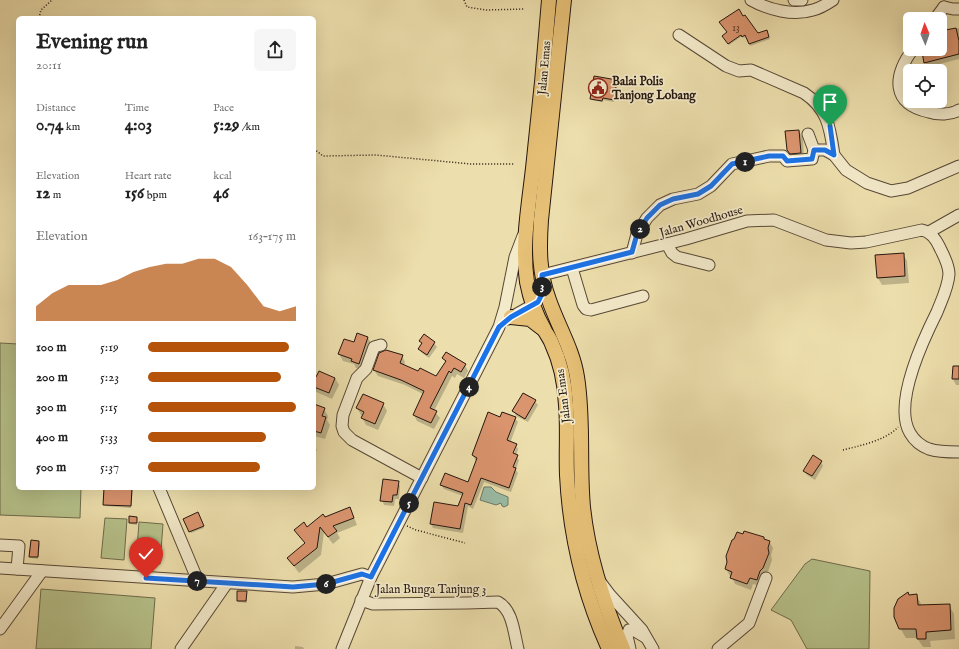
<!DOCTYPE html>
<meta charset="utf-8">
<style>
body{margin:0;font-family:"IM FELL English",serif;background:#f6f6f6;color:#222;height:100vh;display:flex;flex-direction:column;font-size:15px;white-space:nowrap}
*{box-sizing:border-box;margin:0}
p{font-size:13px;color:#767676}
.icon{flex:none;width:22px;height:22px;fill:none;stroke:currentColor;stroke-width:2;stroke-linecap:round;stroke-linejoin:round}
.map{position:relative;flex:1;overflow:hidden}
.drawer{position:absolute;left:16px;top:16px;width:300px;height:474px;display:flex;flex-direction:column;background:#fff;border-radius:6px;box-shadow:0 4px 16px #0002}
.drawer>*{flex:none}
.needle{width:26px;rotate:358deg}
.controls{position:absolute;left:903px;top:12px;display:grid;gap:8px}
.controls a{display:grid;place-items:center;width:44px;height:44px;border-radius:6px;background:#fff;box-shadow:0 4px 16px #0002;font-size:20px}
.pin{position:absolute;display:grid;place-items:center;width:34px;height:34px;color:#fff;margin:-41px -17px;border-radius:50% 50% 50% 0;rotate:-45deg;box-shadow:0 0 4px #0007}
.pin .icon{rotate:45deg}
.km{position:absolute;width:20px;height:20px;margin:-10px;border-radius:50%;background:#222;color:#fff;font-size:11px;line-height:20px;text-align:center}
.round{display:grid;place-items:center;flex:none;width:42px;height:42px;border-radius:6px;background:#f6f6f6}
.summary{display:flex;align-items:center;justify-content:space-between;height:68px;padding:0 20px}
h1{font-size:22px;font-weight:800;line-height:30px}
.stats{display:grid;grid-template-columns:repeat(3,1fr);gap:6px;height:68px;padding:4px 20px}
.stats div{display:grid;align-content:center}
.stats b{font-size:17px;font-weight:800}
.stats small{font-size:11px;font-weight:400}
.stats p{font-size:11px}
.chart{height:112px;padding:8px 20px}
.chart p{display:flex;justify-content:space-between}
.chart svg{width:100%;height:72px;margin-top:4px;fill:#b45309;opacity:.7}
ul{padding:0 20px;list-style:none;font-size:13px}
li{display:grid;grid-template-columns:64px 48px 1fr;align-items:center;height:30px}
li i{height:10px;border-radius:5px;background:#b45309}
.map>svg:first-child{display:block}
</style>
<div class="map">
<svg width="959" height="649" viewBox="0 0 959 649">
<rect width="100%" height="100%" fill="#eddfad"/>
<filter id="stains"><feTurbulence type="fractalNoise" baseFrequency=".005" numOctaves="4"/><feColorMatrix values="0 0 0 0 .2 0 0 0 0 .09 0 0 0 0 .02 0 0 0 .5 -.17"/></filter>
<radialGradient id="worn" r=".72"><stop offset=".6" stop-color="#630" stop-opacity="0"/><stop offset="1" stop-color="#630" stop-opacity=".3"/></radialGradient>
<!-- green -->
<g fill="#b7c28b" stroke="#6e6c4c">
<path d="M0 343 18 344V488H81L80 518 0 515Z"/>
<path d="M105 518 127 519 124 560 101 558Z"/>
<path d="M139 522 163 524 160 564 136 562Z"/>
<path d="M812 559 870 571 869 649H807L791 620 771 610 805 564Z"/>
<path d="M41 589 155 598 151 649H36Z"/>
</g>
<!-- water -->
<path fill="#9abda7" stroke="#6b7a6a" d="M484 487H491L496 492 508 497V505L504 507 502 506 501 503 496 505 480 500Z"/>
<!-- shadow -->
<g fill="#0003" fill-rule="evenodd">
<path d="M959 28V59L928 67 925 62 930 52 929 49H940V32Z"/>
<path d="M767 32 770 39 750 46 747 36 744 38 742 36 729 45 723 36Z"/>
<path d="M616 81 617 83 614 102 603 100V102L592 100 591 98Z"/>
<path d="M799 131 803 138 804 159 792 157 788 150Z"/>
<path d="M903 254 907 261 909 283 882 285 878 278Z"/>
<path d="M358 335 368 338 372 345 362 370 356 368 354 364 343 361 339 354 354 344Z"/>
<path d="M420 341 434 343 437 347 429 358 422 353 419 349 422 344Z"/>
<path d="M402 356 405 362 404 366 418 373 437 378 446 363 443 358 465 365 468 371 464 378 457 374 455 378 452 376 434 411 440 418 434 429 417 421 414 415 423 394 405 385 378 376 374 370Z"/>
<path d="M959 367V385H956L953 379Z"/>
<path d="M314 377 335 378 339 385 332 399 314 391Z"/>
<path d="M535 401 538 405 528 422 516 416 514 411Z"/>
<path d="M383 404 387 411 378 430 366 425 362 418 363 416 361 415 357 408Z"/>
<path d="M314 405 324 409 328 416 327 420 330 425 325 439 314 436Z"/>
<path d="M500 418H515L518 422 510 443 516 445 518 449 516 456 519 460 516 470 518 473 511 492 484 482 473 509 468 506 463 533 433 528 431 524 459 508 463 496 444 489 441 485 469 483 477 460H475L473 455ZM514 446H517L512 458H510Z"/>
<path d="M314 446 317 450 314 455Z"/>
<path d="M821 461 823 466 815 480 807 475 804 471Z"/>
<path d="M398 482 400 486 399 499H395L394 506 384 505 382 500Z"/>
<path d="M105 488H133L131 508 105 506 104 504Z"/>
<path d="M350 508 357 525 337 533 340 538 333 544 324 532 321 555 299 573 288 558 306 544 300 537 307 528 325 518Z"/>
<path d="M197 513 204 528 191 533 185 519Z"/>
<path d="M136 518 137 525 131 524 130 522Z"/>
<path d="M764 538 765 540 769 541 773 548 771 555 772 560 767 575 760 586 753 584 751 590 735 584 732 577 730 576 726 569Z"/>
<path d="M39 542 40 544 38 559 31 558 30 556Z"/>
<path d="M246 592 247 603 239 602 238 601Z"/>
<path d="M909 596H917L922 606 949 605 954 614 955 639 930 641 931 647H923L917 638H906L896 621Z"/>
<path d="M295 646 303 647 304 649H295Z"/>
</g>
<!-- building -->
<g fill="#da946e" stroke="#25160e">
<path d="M739 9 743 16 745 15 758 33 767 30 769 37 749 44 745 35 742 37 741 35 728 44 722 36 727 32 719 22Z"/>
<path d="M956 28 959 41V54L924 63 922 52 929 51 928 49H940V31Z"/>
<path d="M594 76 617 80 614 100 603 98 602 101 590 99Z"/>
<path d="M799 130 801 153 790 154 787 150 785 131Z"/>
<path d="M904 253 905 276 877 278 875 255Z"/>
<path d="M357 333 368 337 359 364 351 361 352 359 338 354 344 339 354 342Z"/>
<path d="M424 334 435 342 427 355 418 349 422 343 419 341Z"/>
<path d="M386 350 403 355 400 363 418 371 420 368 436 376 446 361 442 358 446 352 466 364 461 372 454 368 451 373 449 371 430 408 437 411 431 423 413 415 424 391 401 380 373 370 379 353Z"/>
<path d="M953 366H959V379H952Z"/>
<path d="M319 371 335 378 329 393 314 387V376L316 377Z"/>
<path d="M523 393 536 400 525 419 512 411Z"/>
<path d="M363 394 384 403 375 424 361 418 364 412 356 408Z"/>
<path d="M314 404 325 408 322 416 326 417 321 433 314 431Z"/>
<path d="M488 412 500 417 502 412 516 417 507 440 517 444 513 453 518 455 513 467 516 468 509 488 481 478 471 505 465 503 460 529 430 524 434 502 458 506 463 493 440 485 445 473 468 482 477 458 472 455Z"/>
<path d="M813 455 822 461 812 476 803 471Z"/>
<path d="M383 479 399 481 397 495H393L392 502 380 501Z"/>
<path d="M104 488H132L131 506 103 505Z"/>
<path d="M350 507 354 518 333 526 337 531 328 537 320 527 317 548 294 566 287 558 305 543 294 530 304 522 307 527 323 514 325 517Z"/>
<path d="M198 512 204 526 189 532 183 519Z"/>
<path d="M129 516 137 517V523H129Z"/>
<path d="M744 531 764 537V539L770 541 768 548 769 553 763 568 760 571 757 580 750 578 747 584 730 578 732 572 725 569 727 562 726 556 732 540 734 539 737 532 743 534Z"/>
<path d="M31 540 39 541 38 557H29Z"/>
<path d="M237 591H247L246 601H237Z"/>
<path d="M908 592 909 595 917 594 918 605 950 604 951 630 926 632V639H917L916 629H899L894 617V608L898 599Z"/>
</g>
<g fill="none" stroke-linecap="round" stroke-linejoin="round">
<defs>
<g id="minor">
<path d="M751 0C769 10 793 16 813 10 821 8 827 4 833 0"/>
<path d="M794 0H802"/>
<path d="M944 7 953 9H959"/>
<path d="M935 19 944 7"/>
<path d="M679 35 726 66 739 71 751 70 804 93C828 109 830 128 834 155"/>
<path d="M913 49C893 76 891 104 929 112 938 115 951 115 959 110"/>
<path d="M814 150H825L834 155 846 170 867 183 891 191 908 188 959 166"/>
<path d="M929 232 959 215"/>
<path d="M667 244 672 253 677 257 709 265"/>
<path d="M632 253 637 234 647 218 660 205 673 199 698 194 711 186 732 164 769 156H783L787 161 812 159 814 150 808 134"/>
<path d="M572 268 583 305 586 309 591 310 643 296"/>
<path d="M542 275 686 239 747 221 774 220 826 240 851 243 866 242 922 230C931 232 936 239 940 248 944 256 949 265 949 274 948 288 942 299 937 312 923 340 893 404 910 433 914 440 921 446 929 449 938 452 949 452 959 452"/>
<path d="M508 319 533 305"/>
<path d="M381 345 374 347 366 369 357 378 343 415 342 426 344 432 352 440 422 478"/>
<path d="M159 488 198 581"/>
<path d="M0 545 19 546 17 569"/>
<path d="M0 568 293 587 326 584 362 574 371 577"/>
<path d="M601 583 610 595 642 630 653 649"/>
<path d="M361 600 373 604 467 603 498 602C513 610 514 634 518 649"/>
<path d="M0 629 42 571"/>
<path d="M181 649 227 583"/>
<path d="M342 649 371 577 499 327 505 307 515 257 523 236"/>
<path d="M630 649 627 636 629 630 635 631 645 637"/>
<path d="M718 649 749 623 766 578"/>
</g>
<g id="major">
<path d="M549 0C545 53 540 106 534 159 530 200 521 242 527 282 530 298 536 315 544 329 546 334 550 338 552 344 561 363 565 384 566 405 568 428 566 452 567 475 570 536 584 594 609 649"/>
<path d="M564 0 541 220C539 249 539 273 549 300 558 326 573 350 577 377 584 420 579 464 583 507 588 556 604 604 623 649"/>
<path d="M511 317 530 319 543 329"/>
</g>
</defs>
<!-- minor casing -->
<use href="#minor" stroke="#574836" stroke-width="13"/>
<!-- major casing -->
<use href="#major" stroke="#25160e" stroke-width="16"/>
<!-- path -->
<g stroke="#25160e" stroke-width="1.5" stroke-dasharray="1 2" stroke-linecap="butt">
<path d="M464 0 467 7 486 10 525 9"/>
<path d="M39 18 41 10 52 0"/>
<path d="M314 149 323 156 376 155 471 164H514"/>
<path d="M843 450C859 446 887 440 898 427"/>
<path d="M407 526 416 530 465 543"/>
</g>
<!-- minor -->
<use href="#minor" stroke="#f3eaca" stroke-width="11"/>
<!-- major -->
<use href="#major" stroke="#e6c076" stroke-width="14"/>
</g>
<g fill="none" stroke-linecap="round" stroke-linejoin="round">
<defs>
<path id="route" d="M146 578 293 587 326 584 362 574 371 577 499 327 511 317 538 302 542 294V275L632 252 637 234 647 218 660 205 673 199 698 194 711 186 732 164 769 156H783L787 161 812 159 814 150H825L834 155 830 126"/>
</defs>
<!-- route casing -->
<use href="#route" stroke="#fff" stroke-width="8"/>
<!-- route -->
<use href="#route" stroke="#1a73e8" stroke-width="5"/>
</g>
<!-- icons -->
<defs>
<symbol id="civic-ring" viewBox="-11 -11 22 22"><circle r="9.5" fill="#f3eaca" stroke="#8f2418" stroke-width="1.5"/><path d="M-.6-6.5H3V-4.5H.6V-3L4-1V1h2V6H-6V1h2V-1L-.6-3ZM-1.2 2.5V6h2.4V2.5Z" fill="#8f2418"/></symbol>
</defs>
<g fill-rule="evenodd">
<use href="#civic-ring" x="587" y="77" width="22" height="22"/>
</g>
<g text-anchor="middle" stroke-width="3.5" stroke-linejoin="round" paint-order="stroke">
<!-- number labels -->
<g font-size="10" fill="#523626">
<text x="736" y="31">13</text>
</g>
<!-- street labels -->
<g font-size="12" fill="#25160e" stroke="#f3eaca">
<text transform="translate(544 68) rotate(-85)" y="4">Jalan Emas</text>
<text transform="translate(701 221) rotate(-16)" y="4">Jalan Woodhouse</text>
<text transform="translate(563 396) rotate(-97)" y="4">Jalan Emas</text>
<text x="431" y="593">Jalan Bunga Tanjung 3</text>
</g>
<!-- poi labels -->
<g font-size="12" font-weight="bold" fill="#25160e" stroke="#f3eaca" text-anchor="start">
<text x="612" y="85">Balai Polis<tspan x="612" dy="14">Tanjong Lobang</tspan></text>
</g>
</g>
<rect width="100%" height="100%" filter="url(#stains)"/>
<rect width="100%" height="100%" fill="url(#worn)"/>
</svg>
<div class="controls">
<a><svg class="needle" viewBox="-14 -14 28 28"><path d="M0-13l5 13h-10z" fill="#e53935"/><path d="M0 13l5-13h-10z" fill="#767676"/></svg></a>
<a><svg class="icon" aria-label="locate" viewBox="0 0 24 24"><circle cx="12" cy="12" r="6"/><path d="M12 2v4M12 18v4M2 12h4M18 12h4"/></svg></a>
</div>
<div class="pin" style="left:830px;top:126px;background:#1e9e55"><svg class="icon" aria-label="arrive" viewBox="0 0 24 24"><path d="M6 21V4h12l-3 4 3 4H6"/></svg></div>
<div class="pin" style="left:146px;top:578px;background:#d93025"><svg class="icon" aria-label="check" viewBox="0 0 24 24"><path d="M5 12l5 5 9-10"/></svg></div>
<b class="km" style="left:745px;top:162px">1</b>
<b class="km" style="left:640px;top:229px">2</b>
<b class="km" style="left:542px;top:287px">3</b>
<b class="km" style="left:469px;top:387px">4</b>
<b class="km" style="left:409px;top:503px">5</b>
<b class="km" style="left:326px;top:584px">6</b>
<b class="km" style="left:197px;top:581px">7</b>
<section class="drawer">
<div class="summary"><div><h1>Evening run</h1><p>20:11</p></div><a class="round"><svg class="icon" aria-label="share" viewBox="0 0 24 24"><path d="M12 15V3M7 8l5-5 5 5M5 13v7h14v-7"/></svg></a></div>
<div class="stats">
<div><p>Distance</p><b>0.74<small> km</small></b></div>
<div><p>Time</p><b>4:03</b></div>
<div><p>Pace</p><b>5:29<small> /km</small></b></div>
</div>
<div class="stats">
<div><p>Elevation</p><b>12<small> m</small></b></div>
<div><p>Heart rate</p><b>156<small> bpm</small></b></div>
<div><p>kcal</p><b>46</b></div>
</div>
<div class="chart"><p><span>Elevation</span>163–175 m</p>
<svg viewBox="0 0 160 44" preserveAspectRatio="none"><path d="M0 44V35L10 27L20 22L30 22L40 22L50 19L60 14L70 11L80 9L90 9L100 6L110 6L120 11L130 22L140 35L150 38L160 35V44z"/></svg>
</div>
<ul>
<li><b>100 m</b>5:19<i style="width:95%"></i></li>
<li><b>200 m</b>5:23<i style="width:90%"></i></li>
<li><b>300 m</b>5:15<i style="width:100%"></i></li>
<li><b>400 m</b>5:33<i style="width:80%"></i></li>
<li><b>500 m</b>5:37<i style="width:76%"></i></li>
</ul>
</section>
</div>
